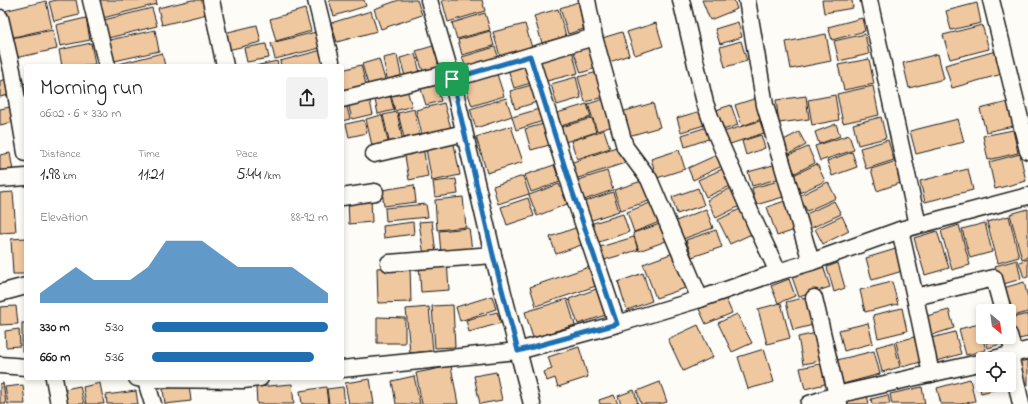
<!DOCTYPE html>
<meta charset="utf-8">
<style>
body{margin:0;font-family:"Indie Flower",sans-serif;background:#f2f2f2;color:#222;height:100vh;display:flex;flex-direction:column;font-size:15px;white-space:nowrap}
*{box-sizing:border-box;margin:0}
p{font-size:13px;color:#767676}
.icon{flex:none;width:22px;height:22px;fill:none;stroke:currentColor;stroke-width:2;stroke-linecap:round;stroke-linejoin:round}
.map{position:relative;flex:1;overflow:hidden}
.sheet{position:absolute;left:24px;top:64px;width:320px;height:316px;display:flex;flex-direction:column;background:#fff;border-radius:4px;box-shadow:0 2px 6px #0003}
.sheet>*{flex:none}
.needle{width:26px;rotate:151deg}
.fabs{position:absolute;left:976px;top:304px;display:grid;gap:8px}
.fabs a{display:grid;place-items:center;width:40px;height:40px;border-radius:4px;background:#fff;box-shadow:0 2px 6px #0003;font-size:20px}
.pin{position:absolute;display:grid;place-items:center;width:34px;height:34px;color:#fff;margin:-17px;border-radius:8px;box-shadow:0 2px 6px #0006}
.round{display:grid;place-items:center;flex:none;width:42px;height:42px;border-radius:4px;background:#f2f2f2}
.summary{display:flex;align-items:center;justify-content:space-between;height:68px;padding:0 16px}
h1{font-size:22px;font-weight:600;line-height:30px}
.stats{display:grid;grid-template-columns:repeat(3,1fr);gap:6px;height:68px;padding:4px 16px}
.stats div{display:grid;align-content:center}
.stats b{font-size:17px;font-weight:600}
.stats small{font-size:11px;font-weight:400}
.stats p{font-size:11px}
.chart{height:112px;padding:8px 16px}
.chart p{display:flex;justify-content:space-between}
.chart svg{width:100%;height:72px;margin-top:4px;fill:#1f6fb2;opacity:.7}
ul{padding:0 16px;list-style:none;font-size:13px}
li{display:grid;grid-template-columns:64px 48px 1fr;align-items:center;height:30px}
li i{height:10px;border-radius:5px;background:#1f6fb2}
.map>svg:first-child{display:block}
</style>
<div class="map">
<svg width="1028" height="404" viewBox="0 0 1028 404">
<rect width="100%" height="100%" fill="#fdfcf7"/>
<filter id="ink" filterUnits="userSpaceOnUse"><feTurbulence type="fractalNoise" baseFrequency=".025" numOctaves="2"/><feDisplacementMap in="SourceGraphic" scale="8" xChannelSelector="R" yChannelSelector="G"/><feConvolveMatrix kernelMatrix="1 2 1 2 8 2 1 2 1" color-interpolation-filters="sRGB"/></filter>
<g filter="url(#ink)">
<!-- building -->
<g fill="#f0c8a0" stroke="#1c1c1c">
<path d="M56 0H76L79 15 54 21 49 2Z"/>
<path d="M98 0H156L157 4 103 18Z"/>
<path d="M192 0H208L211 13 162 25 158 8Z"/>
<path d="M329 0H364L366 6 334 16Z"/>
<path d="M399 0H417L422 15 381 29 374 9Z"/>
<path d="M442 0H482L485 11 448 22Z"/>
<path d="M702 0H734L737 9 710 20Z"/>
<path d="M822 0H852L853 8 824 13Z"/>
<path d="M46 1 52 28 10 38 4 11Z"/>
<path d="M581 1 590 27 568 34 560 8Z"/>
<path d="M977 3 981 23 951 30 946 11Z"/>
<path d="M152 8 157 26 104 39 100 21Z"/>
<path d="M305 9 311 31 276 41 270 19Z"/>
<path d="M558 9 566 36 542 43 534 16Z"/>
<path d="M371 11 377 31 337 42 331 23Z"/>
<path d="M485 13 490 30 457 39 452 23Z"/>
<path d="M86 18 90 40 60 46 56 25Z"/>
<path d="M862 18 865 31 832 40 828 27Z"/>
<path d="M738 22 742 37 720 44 715 29Z"/>
<path d="M656 23 663 46 635 55 627 32Z"/>
<path d="M525 24 532 48 500 56 493 32Z"/>
<path d="M257 25 261 42 228 50 224 33Z"/>
<path d="M982 25 989 49 950 59 943 35Z"/>
<path d="M53 30 57 49 15 58 11 38Z"/>
<path d="M155 30 159 51 110 62 105 41Z"/>
<path d="M490 31 494 46 462 55 458 40Z"/>
<path d="M316 32 320 48 275 59 271 43Z"/>
<path d="M622 32 629 55 607 63 599 39Z"/>
<path d="M826 34 831 61 791 69 786 42Z"/>
<path d="M865 34 869 54 839 61 834 41Z"/>
<path d="M741 41 747 61 725 67 720 47Z"/>
<path d="M91 43 95 64 86 66H62L59 50Z"/>
<path d="M591 43 599 67 581 73 573 49Z"/>
<path d="M266 44 269 58 247 62 244 48Z"/>
<path d="M433 46 440 69 424 74 416 51Z"/>
<path d="M495 47 499 59 466 68 462 57Z"/>
<path d="M322 50 326 66H281L280 61Z"/>
<path d="M572 50 578 73 543 82 537 60Z"/>
<path d="M996 51 1002 74 952 88 945 65Z"/>
<path d="M162 53 165 66H111Z"/>
<path d="M415 54 421 76 406 80 400 58Z"/>
<path d="M938 54 944 79 909 88 903 63Z"/>
<path d="M397 55 402 79 388 83 383 58Z"/>
<path d="M379 59 386 83 369 88 362 64Z"/>
<path d="M869 59 874 84 844 90 838 65Z"/>
<path d="M277 61 278 66H255Z"/>
<path d="M528 63 534 82 514 88 508 69Z"/>
<path d="M361 65 367 89 343 95 342 90V70Z"/>
<path d="M496 71 504 96 472 106 464 82Z"/>
<path d="M602 71 608 96 585 102 578 77Z"/>
<path d="M576 77 581 98 557 105 551 84Z"/>
<path d="M6 79 9 95 0 97V81Z"/>
<path d="M435 79 441 101 426 105 419 83Z"/>
<path d="M26 83V107L17 85Z"/>
<path d="M535 84 540 101 515 109 510 91Z"/>
<path d="M873 86 879 115 843 123 837 94Z"/>
<path d="M406 87 412 106 395 111 390 91Z"/>
<path d="M389 92 394 110 378 114 374 95Z"/>
<path d="M835 95 839 120 812 125 808 100Z"/>
<path d="M806 96 809 119 779 123 776 100Z"/>
<path d="M760 97 767 117 742 126 735 105Z"/>
<path d="M369 98 373 114 352 119 348 103Z"/>
<path d="M506 98 512 116 476 128 470 109Z"/>
<path d="M607 98 616 125 597 131 588 104Z"/>
<path d="M1008 102 1013 126 986 132 980 109Z"/>
<path d="M346 103 350 119 342 121V104Z"/>
<path d="M444 103 452 132 423 139 416 110Z"/>
<path d="M653 103 660 127 625 137 618 113Z"/>
<path d="M587 104 591 117 561 126 557 113Z"/>
<path d="M731 105 738 125 717 132 710 112Z"/>
<path d="M15 106 18 121 0 125V109Z"/>
<path d="M414 109 420 138 405 142 398 113Z"/>
<path d="M539 109 543 121 516 130 512 117Z"/>
<path d="M704 110 708 124 681 132 677 118Z"/>
<path d="M397 112 403 142 390 145 383 115Z"/>
<path d="M382 115 389 146 373 150 366 119Z"/>
<path d="M881 117 886 138 858 145 853 124Z"/>
<path d="M592 118 596 132 559 144 555 129Z"/>
<path d="M958 119 964 142 916 154 910 131Z"/>
<path d="M364 120 367 133 349 137 346 124Z"/>
<path d="M760 121 764 133 727 145 723 132Z"/>
<path d="M547 123 553 144 531 150 525 129Z"/>
<path d="M836 124 840 136 819 144 815 132Z"/>
<path d="M511 126 523 162 487 173 476 137Z"/>
<path d="M707 127 711 138 685 147 682 135Z"/>
<path d="M604 130 610 148 577 159 571 141Z"/>
<path d="M1013 130 1018 153 988 160 983 136Z"/>
<path d="M799 132 806 145 785 156 778 143Z"/>
<path d="M761 135 765 148 746 155 742 141Z"/>
<path d="M849 135 854 150 820 161 815 146Z"/>
<path d="M453 139 460 175 432 181 425 144Z"/>
<path d="M888 140 894 160 866 169 860 148Z"/>
<path d="M619 146 625 163 575 179 570 163Z"/>
<path d="M423 147 428 176 409 180 404 150Z"/>
<path d="M808 147 815 163 795 173 787 156Z"/>
<path d="M679 150 685 169 657 178 651 159Z"/>
<path d="M852 152 857 167 832 176 827 161Z"/>
<path d="M10 153 13 171 0 173V155Z"/>
<path d="M719 154 724 165 693 180 688 168Z"/>
<path d="M1020 154 1026 181 995 189 989 162Z"/>
<path d="M900 160 906 181 877 191 871 169Z"/>
<path d="M777 164 781 178 752 186 748 172Z"/>
<path d="M817 164 825 181 795 195 787 178Z"/>
<path d="M554 165 560 182 531 192 525 175Z"/>
<path d="M729 166 737 183 706 197 698 180Z"/>
<path d="M968 169 973 190 925 202 920 181Z"/>
<path d="M607 171 613 190 578 202 572 182Z"/>
<path d="M523 176 529 194 498 204 493 186Z"/>
<path d="M456 179 458 194 435 197 433 182Z"/>
<path d="M642 181 649 201 621 210 614 190Z"/>
<path d="M779 181 783 197 756 205 752 188Z"/>
<path d="M828 182 836 198 807 211 799 196Z"/>
<path d="M559 184 567 204 537 216 529 195Z"/>
<path d="M414 185 416 202 384 206 382 190Z"/>
<path d="M737 185 746 203 716 218 707 200Z"/>
<path d="M698 188 704 205 677 214 672 197Z"/>
<path d="M13 192 16 232 0 233V193Z"/>
<path d="M613 192 619 211 589 221 583 202Z"/>
<path d="M463 197 466 227 437 230 435 200Z"/>
<path d="M371 198 372 222 349 224 348 199Z"/>
<path d="M528 198 534 216 507 225 501 207Z"/>
<path d="M788 200 798 229 777 236 767 207Z"/>
<path d="M655 201 662 221 634 232 627 212Z"/>
<path d="M834 201 841 214 809 229 802 216Z"/>
<path d="M426 204 428 217 386 221 385 208Z"/>
<path d="M744 207 756 232 730 244 718 220Z"/>
<path d="M706 209 713 228 683 239 676 221Z"/>
<path d="M1028 209V257L1022 259 1010 214Z"/>
<path d="M623 214 629 232 596 243 590 224Z"/>
<path d="M842 216 849 231 823 244 815 229Z"/>
<path d="M1009 216 1019 257 998 263 987 222Z"/>
<path d="M432 221 436 254 424 256 419 222Z"/>
<path d="M413 222 414 234 384 238 383 226Z"/>
<path d="M985 223 992 252 970 258 962 229Z"/>
<path d="M660 224 666 241 639 251 633 233Z"/>
<path d="M959 225 970 265 952 270 941 231Z"/>
<path d="M578 227 584 244 556 254 550 237Z"/>
<path d="M469 228 472 250 441 253 439 231Z"/>
<path d="M716 230 722 247 692 257 686 240Z"/>
<path d="M937 231 949 268 925 275 914 238Z"/>
<path d="M634 237 638 250 604 260 600 247Z"/>
<path d="M26 238V274H13L11 239Z"/>
<path d="M899 248 906 270 872 280 866 258Z"/>
<path d="M676 252 688 287 656 298 643 264Z"/>
<path d="M1028 259V277L1024 278 1019 262Z"/>
<path d="M1017 260 1021 279 1000 285 995 266Z"/>
<path d="M447 261 449 290 421 292 419 263Z"/>
<path d="M838 263 845 288 834 292 827 267Z"/>
<path d="M410 266 411 302 378 303 377 268Z"/>
<path d="M592 266 599 285 536 306 530 287Z"/>
<path d="M823 266 830 287 799 297 792 277Z"/>
<path d="M643 273 652 301 627 310 618 282Z"/>
<path d="M789 279 795 296 778 303 771 286Z"/>
<path d="M892 282 898 304 865 312 860 290Z"/>
<path d="M1024 282 1028 298V312L1010 317 1003 288Z"/>
<path d="M599 288 609 314 578 324 569 299Z"/>
<path d="M492 296 496 309 460 321 456 307Z"/>
<path d="M811 296 817 324 793 330 786 302Z"/>
<path d="M725 297 732 313 706 324 699 309Z"/>
<path d="M567 299 575 325 533 338 525 312Z"/>
<path d="M781 303 790 338 767 344 758 309Z"/>
<path d="M453 305 455 347 435 348 432 306Z"/>
<path d="M16 306 18 324 0 325V307Z"/>
<path d="M429 307 433 351 410 353 406 309Z"/>
<path d="M902 308 907 331 878 338 873 315Z"/>
<path d="M949 310 954 328 929 336 923 317Z"/>
<path d="M497 312 501 323 469 332 466 320Z"/>
<path d="M737 314 752 343 732 352 718 323Z"/>
<path d="M1028 314V337L1014 340 1010 318Z"/>
<path d="M377 317 405 318V343H377Z"/>
<rect x="22" y="323" width="4" height="28"/>
<path d="M868 323 873 343 844 351 839 330Z"/>
<path d="M979 324 986 350 966 355 959 329Z"/>
<path d="M698 325 713 357 683 371 668 339Z"/>
<path d="M19 329 20 346 6 347 5 331Z"/>
<path d="M821 332 826 360 803 364 798 337Z"/>
<path d="M955 332 961 354 937 361 931 338Z"/>
<path d="M914 337 921 362 902 367 896 342Z"/>
<path d="M985 337H1005L1007 342 988 348Z"/>
<path d="M894 342 900 367 882 372 876 347Z"/>
<path d="M579 347 588 377 558 387 555 378 547 381 544 372 552 369 548 357Z"/>
<path d="M764 349 774 382 748 389 738 357Z"/>
<path d="M874 351 880 374 843 384 837 360Z"/>
<path d="M1028 360V385L1023 386 1018 362Z"/>
<path d="M825 363 829 383 805 389 800 368Z"/>
<path d="M451 366 458 404H422L416 373Z"/>
<path d="M983 367V385H1009V386L981 393 975 368Z"/>
<path d="M496 372 502 400 480 404 474 376Z"/>
<path d="M414 376 420 404H396L392 381Z"/>
<path d="M370 379 374 404H349L345 383Z"/>
<path d="M970 379 975 401 962 404H941L937 388Z"/>
<path d="M660 382 667 402 660 404H641L637 391Z"/>
<path d="M3 383 6 404H0V384Z"/>
<path d="M100 383 104 404H86L83 387Z"/>
<path d="M292 384 294 404H257L256 387Z"/>
<path d="M23 385 25 404H8L5 387Z"/>
<path d="M189 385 191 401 165 404 163 389Z"/>
<path d="M80 386 84 404H63L60 390Z"/>
<path d="M326 387 328 404H302L300 391Z"/>
<path d="M343 387 345 404H329L327 389Z"/>
<path d="M922 387 925 404H892L890 394Z"/>
<path d="M634 390 638 404H621L618 396Z"/>
<path d="M136 391 138 404H107L106 395Z"/>
<path d="M614 395 618 404H600L599 400Z"/>
<path d="M867 395 869 404H845L844 400Z"/>
<path d="M888 395 890 404H872L871 399Z"/>
</g>
<g fill="none" stroke-linecap="round" stroke-linejoin="round">
<defs>
<g id="minor">
<path d="M91 0 107 66"/>
<path d="M211 0 225 66"/>
<path d="M316 0 331 61"/>
<path d="M429 0 452 79 493 255 532 404"/>
<path d="M587 0 594 37 625 147 649 179 700 299"/>
<path d="M681 0 705 103 717 136 756 225 778 272"/>
<path d="M747 0 765 105 811 262"/>
<path d="M869 0 918 225"/>
<path d="M991 0 1028 151"/>
<path d="M0 18 12 70 26 153"/>
<path d="M530 56 572 190 617 324"/>
<path d="M452 79 594 37"/>
<path d="M342 99 450 73"/>
<path d="M374 154 464 133"/>
<path d="M0 179 26 177"/>
<path d="M342 197 375 192"/>
<path d="M900 230 915 297 931 374"/>
<path d="M389 263 493 255"/>
<path d="M0 293 26 286"/>
<path d="M915 297 994 278 1003 311"/>
<path d="M814 298 839 404"/>
<path d="M1009 335 1014 354"/>
<path d="M1010 355 1021 404"/>
<path d="M994 359 1028 350"/>
<path d="M0 365 26 367"/>
<path d="M342 369 518 351 617 324 700 299 778 272 811 262 900 230 1028 196"/>
<path d="M54 378 59 404"/>
<path d="M137 378 145 379 243 380 260 378"/>
<path d="M145 378 153 404"/>
<path d="M809 404 836 395 983 362"/>
</g>
</defs>
<!-- minor casing -->
<use href="#minor" stroke="#1c1c1c" stroke-width="19"/>
<!-- minor -->
<use href="#minor" stroke="#fdfcf7" stroke-width="16"/>
</g>
</g>
<g fill="none" stroke-linecap="round" stroke-linejoin="round" filter="url(#ink)">
<defs>
<path id="route" d="M530 56 572 190 617 324 518 351 493 255 452 79Z"/>
</defs>
<!-- route casing -->
<use href="#route" stroke="#fff" stroke-width="8"/>
<!-- route -->
<use href="#route" stroke="#1f6fb2" stroke-width="5"/>
</g>
</svg>
<div class="fabs">
<a><svg class="needle" viewBox="-14 -14 28 28"><path d="M0-13l5 13h-10z" fill="#e53935"/><path d="M0 13l5-13h-10z" fill="#767676"/></svg></a>
<a><svg class="icon" aria-label="locate" viewBox="0 0 24 24"><circle cx="12" cy="12" r="6"/><path d="M12 2v4M12 18v4M2 12h4M18 12h4"/></svg></a>
</div>
<div class="pin" style="left:452px;top:79px;background:#1e9e55"><svg class="icon" aria-label="arrive" viewBox="0 0 24 24"><path d="M6 21V4h12l-3 4 3 4H6"/></svg></div>
<section class="sheet">
<div class="summary"><div><h1>Morning run</h1><p>06:02 · 6 × 330 m</p></div><a class="round"><svg class="icon" aria-label="share" viewBox="0 0 24 24"><path d="M12 15V3M7 8l5-5 5 5M5 13v7h14v-7"/></svg></a></div>
<div class="stats">
<div><p>Distance</p><b>1.98<small> km</small></b></div>
<div><p>Time</p><b>11:21</b></div>
<div><p>Pace</p><b>5:44<small> /km</small></b></div>
</div>
<div class="chart"><p><span>Elevation</span>88–92 m</p>
<svg viewBox="0 0 160 44" preserveAspectRatio="none"><path d="M0 44V38L10 30L20 22L30 30L40 30L50 30L60 22L70 6L80 6L90 6L100 14L110 22L120 22L130 22L140 22L150 30L160 38V44z"/></svg>
</div>
<ul>
<li><b>330 m</b>5:30<i style="width:100%"></i></li>
<li><b>660 m</b>5:36<i style="width:92%"></i></li>
</ul>
</section>
</div>
